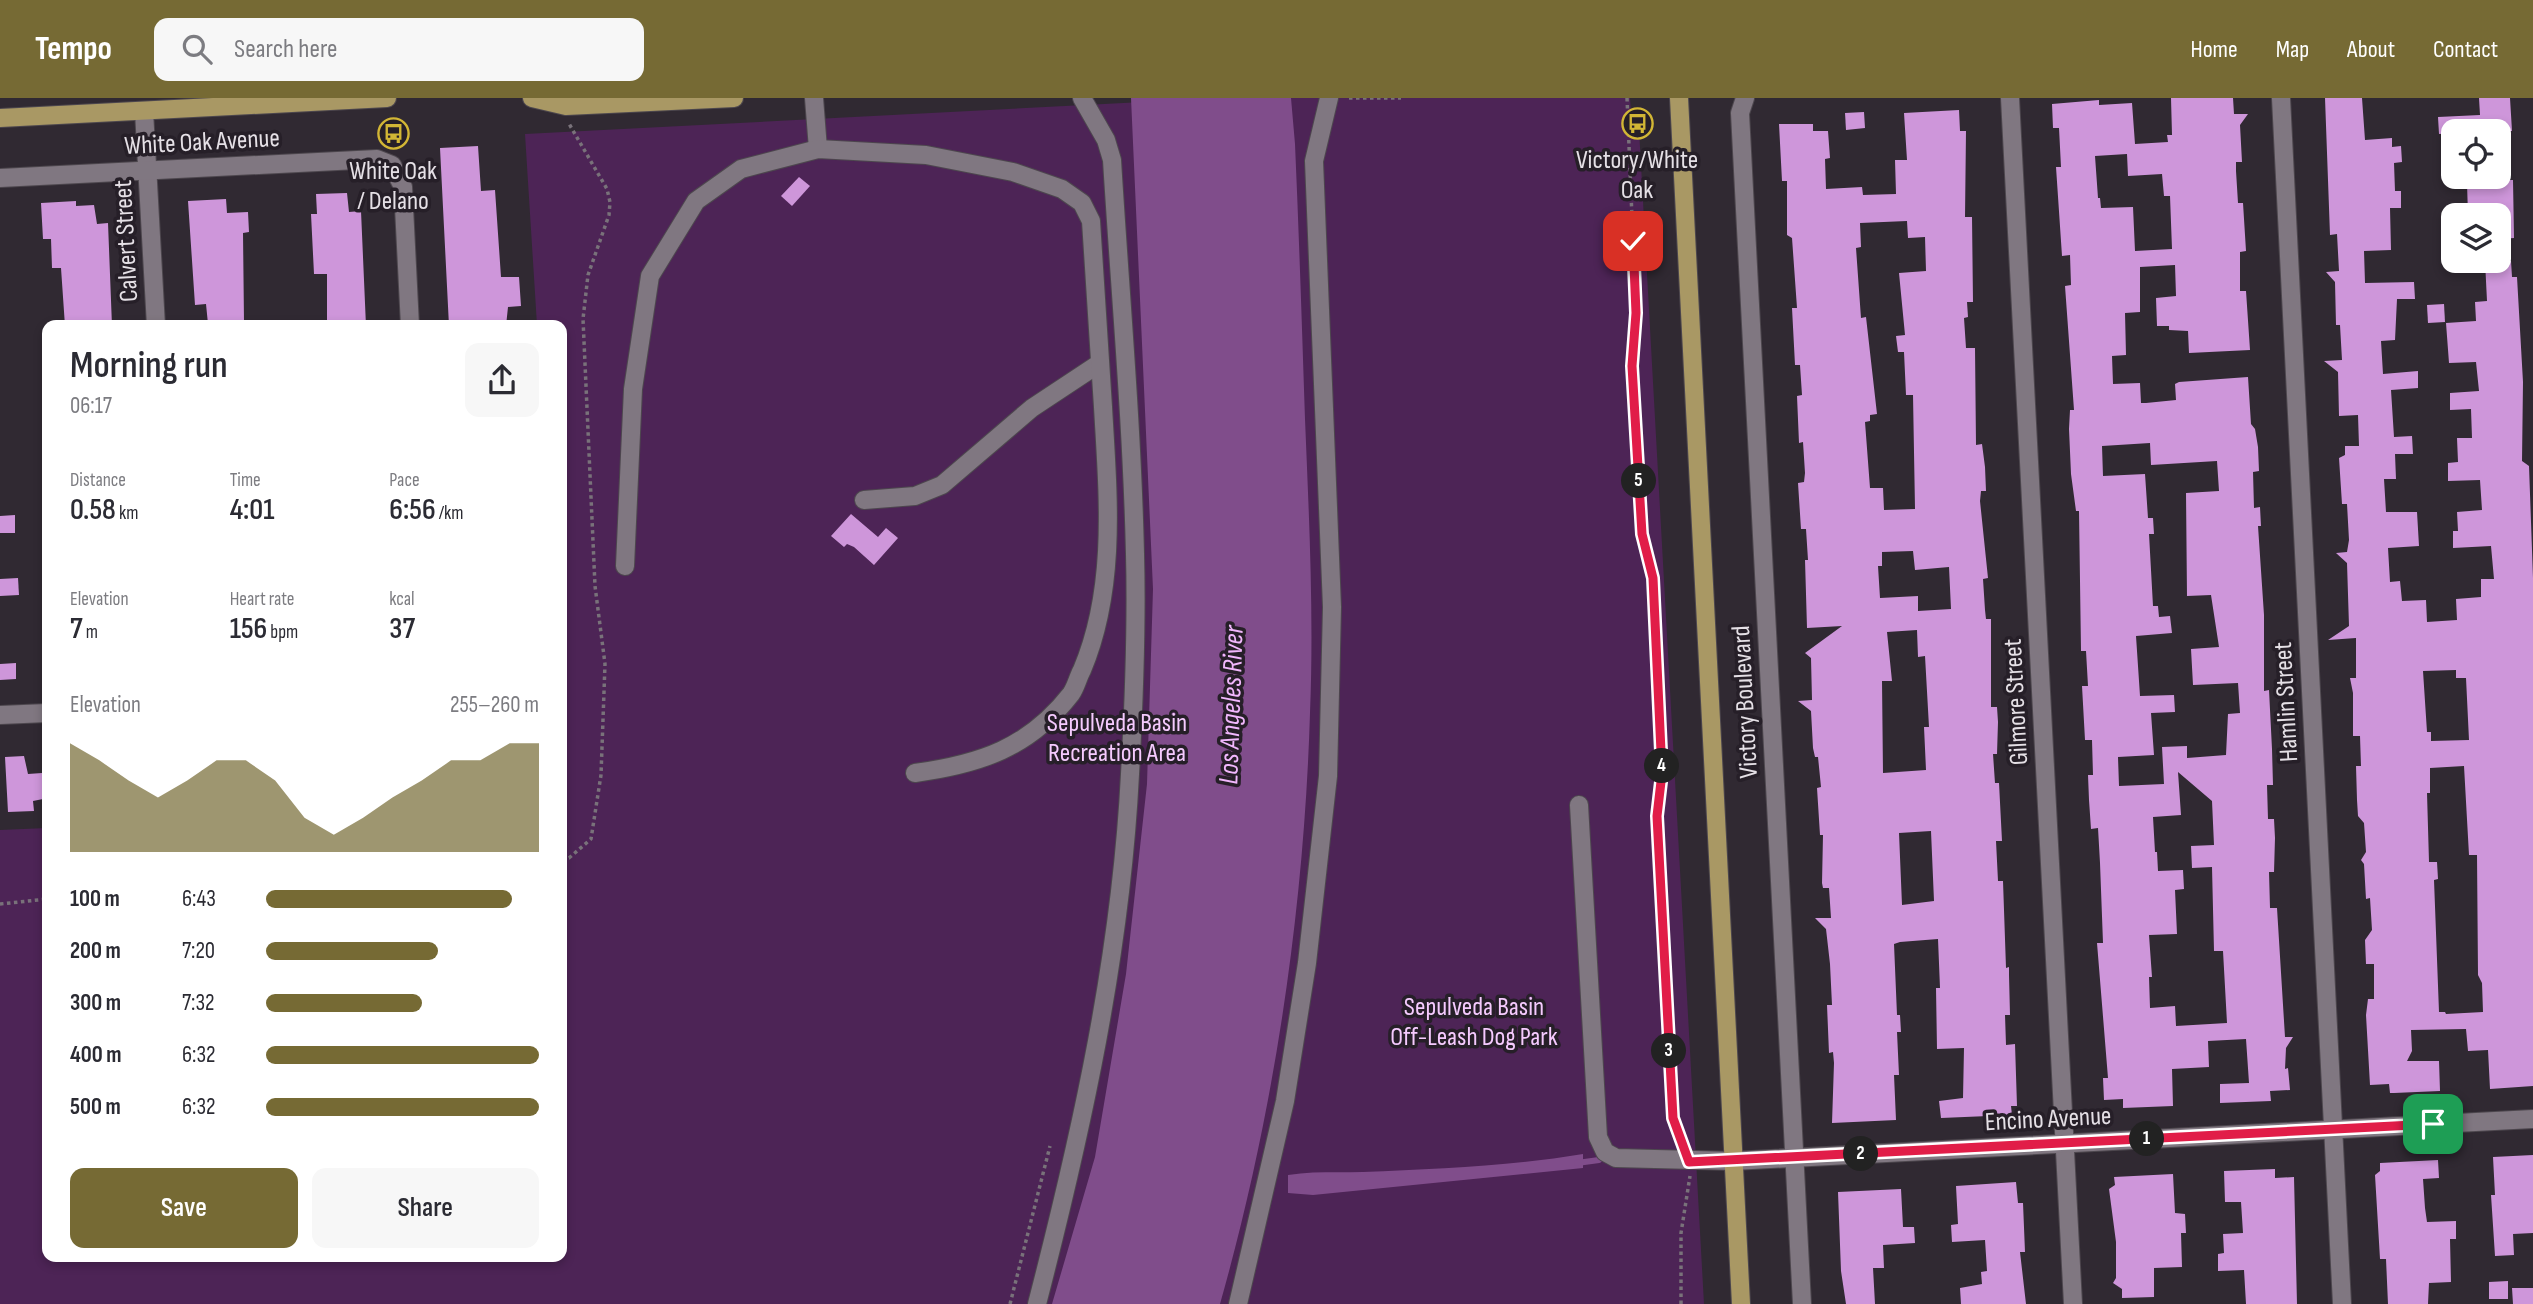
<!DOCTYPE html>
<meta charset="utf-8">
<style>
body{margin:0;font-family:"Sofia Sans Condensed",sans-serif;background:#f7f7f7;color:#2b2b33;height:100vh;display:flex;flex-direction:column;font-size:26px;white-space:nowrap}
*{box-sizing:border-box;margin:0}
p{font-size:23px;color:#7c7c81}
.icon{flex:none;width:38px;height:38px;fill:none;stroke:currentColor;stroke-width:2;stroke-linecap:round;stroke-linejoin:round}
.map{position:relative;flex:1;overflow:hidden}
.drawer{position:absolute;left:42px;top:222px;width:525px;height:942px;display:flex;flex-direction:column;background:#fff;border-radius:14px;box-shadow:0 4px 10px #0003}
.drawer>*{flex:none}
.tools{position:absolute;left:2441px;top:21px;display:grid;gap:14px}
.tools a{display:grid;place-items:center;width:70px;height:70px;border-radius:14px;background:#fff;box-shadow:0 4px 10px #0003;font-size:35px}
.pin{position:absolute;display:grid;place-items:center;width:60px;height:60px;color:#fff;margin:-30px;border-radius:14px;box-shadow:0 4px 10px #0006}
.km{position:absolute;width:35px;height:35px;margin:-18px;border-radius:50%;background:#222;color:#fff;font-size:19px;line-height:35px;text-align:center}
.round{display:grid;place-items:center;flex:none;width:74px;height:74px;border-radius:14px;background:#f7f7f7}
.overview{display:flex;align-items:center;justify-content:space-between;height:119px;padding:0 28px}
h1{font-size:38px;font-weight:600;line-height:52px}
.stats{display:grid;grid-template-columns:repeat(3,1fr);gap:10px;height:119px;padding:7px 28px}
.stats div{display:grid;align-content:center}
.stats b{font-size:30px;font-weight:600}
.stats small{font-size:19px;font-weight:400}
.stats p{font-size:19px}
.chart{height:196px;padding:14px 28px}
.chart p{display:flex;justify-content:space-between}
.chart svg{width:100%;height:126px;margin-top:7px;fill:#766a34;opacity:.7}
.primary-button{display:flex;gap:14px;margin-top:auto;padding:14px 28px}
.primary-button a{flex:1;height:80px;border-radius:14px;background:#766a34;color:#fff;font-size:28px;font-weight:600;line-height:80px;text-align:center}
.primary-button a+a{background:#f7f7f7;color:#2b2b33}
ul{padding:0 28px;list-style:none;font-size:23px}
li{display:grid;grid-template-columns:112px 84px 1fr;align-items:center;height:52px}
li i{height:18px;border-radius:9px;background:#766a34}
header{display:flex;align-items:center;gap:42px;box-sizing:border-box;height:98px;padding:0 35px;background:#766a34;color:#fff}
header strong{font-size:33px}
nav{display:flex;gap:38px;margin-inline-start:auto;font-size:24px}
.search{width:490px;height:63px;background:#f7f7f7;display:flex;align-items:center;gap:18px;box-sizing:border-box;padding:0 24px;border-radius:14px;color:#7c7c81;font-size:26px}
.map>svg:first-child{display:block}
</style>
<header>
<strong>Tempo</strong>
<div class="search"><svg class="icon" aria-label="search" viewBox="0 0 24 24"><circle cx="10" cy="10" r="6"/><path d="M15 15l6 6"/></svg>Search here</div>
<nav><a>Home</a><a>Map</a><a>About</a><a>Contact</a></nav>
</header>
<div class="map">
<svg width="2533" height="1206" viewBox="0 0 2533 1206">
<rect width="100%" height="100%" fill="#302932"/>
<!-- green -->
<path fill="#4d2456" d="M1221 0H1630L1632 30 1639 31 1704 1206H0V732L47 730V1158H562V703L565 702 562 645V228L537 227 525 36Z"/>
<!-- water -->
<g fill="#804d8b">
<path d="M1131 0H1291L1295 46C1299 137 1302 230 1305 321 1309 419 1314 518 1310 615 1304 814 1274 1015 1220 1206H1052L1095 1059 1126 876 1147 686 1153 491Z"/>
<path d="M1583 1056V1070L1313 1097 1288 1095V1077C1313 1073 1338 1075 1363 1074 1436 1071 1511 1068 1583 1056Z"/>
</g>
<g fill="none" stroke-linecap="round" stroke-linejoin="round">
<!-- stream -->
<path stroke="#804d8b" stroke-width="6" d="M1577 1065 1599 1062"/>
</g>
<!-- building -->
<g fill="#ce96da" fill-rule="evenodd">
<path d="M2171 0H2233L2234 16H2248L2240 27 2242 64H2236V73L2238 105H2243L2246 153 2240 154V193H2246L2250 252 2189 255 2188 233 2169 232V228H2157L2156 200 2176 198 2175 167 2140 169V214L2125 215 2126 257 2112 258 2113 286 2140 285 2141 305H2146L2176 302 2175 286 2179 284 2248 279 2251 326 2255 331 2258 349 2259 373 2253 374 2254 410 2260 409 2261 428H2258L2264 517V593L2269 592 2272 651 2273 687H2267L2268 721H2274L2275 740 2274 774H2269L2270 810H2277L2285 939H2293L2286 950 2285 971 2288 970 2290 992 2270 993 2271 1003 2220 1005V986L2249 985 2246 941 2208 943 2209 969 2172 971 2173 1008 2123 1010V1001L2104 1002 2103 980H2108L2097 845H2103L2100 765 2098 730 2091 731 2089 702 2088 677H2093L2092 642H2085L2082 588H2088L2086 553H2081L2079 413H2076L2071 376 2069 331 2070 312H2074L2065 188 2071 187 2070 157 2062 158 2056 69H2061L2059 30H2053L2052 6 2099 2V7L2132 5 2135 46 2168 44 2167 37H2172ZM2127 56 2128 78 2162 76 2164 98H2170L2172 151 2135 153 2133 109 2101 110 2100 100H2098L2095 58ZM2150 345 2151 367 2217 363 2219 393 2186 395 2187 498 2211 497 2219 549 2191 551 2193 587 2238 585 2240 615 2228 616 2226 657 2187 660V648L2162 649 2164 686 2119 688 2118 659 2154 657 2151 615 2175 614 2174 597 2140 598 2136 538 2172 535 2170 518 2159 519 2158 508H2153L2149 436H2154L2153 420H2148L2145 376 2103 378 2102 348ZM2178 674 2212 703 2214 747 2191 748 2192 770 2212 769 2214 853H2223L2227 925 2176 928 2175 908 2150 910 2149 879H2152L2149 837 2177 836 2175 792 2184 791 2183 772 2158 773 2157 754H2155L2153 719 2181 717Z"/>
<path d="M2325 0H2362L2365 42 2392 40V49L2401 48 2402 64 2394 65 2395 93H2401V110H2390L2391 152 2364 153 2365 185 2414 184 2415 201H2397L2395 242 2381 243 2383 276 2418 273V290L2391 292 2394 339 2412 338 2413 356H2395L2396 381H2384L2386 414H2417L2419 448 2388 450 2390 484 2400 483 2402 503 2426 502 2427 524 2457 522 2456 501 2481 499V481H2494L2491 448 2453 450V433H2458L2457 414 2482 412 2480 382 2448 383V365L2458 364 2457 340H2472L2471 311 2450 312V295L2479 293 2476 264 2449 265 2446 225 2476 223 2475 204 2487 203 2485 163H2511L2512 179H2517L2523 284 2522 363 2529 368 2533 480V988L2490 991 2488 952 2468 953 2466 931 2411 932 2412 953 2407 963H2439L2440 993 2394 995H2390L2389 986 2370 987 2366 917 2368 901H2374V866H2366L2365 842 2372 832 2370 800 2366 801 2364 766 2361 762 2366 754 2364 725 2358 718 2357 702 2356 668H2361L2360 638H2353V595L2350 580H2356V540L2328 542 2349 528 2347 465 2336 455 2347 454 2349 442 2347 406H2342L2339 360 2345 357V348H2359L2358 317 2339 318 2338 274 2324 263 2342 262 2340 227H2336L2335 184 2326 174 2339 173 2337 136 2330 137ZM2456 572V580H2466L2469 642 2431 643V634H2427L2423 573ZM2464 668 2469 757H2477L2478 877 2482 885 2483 914 2446 916 2445 914H2439L2434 782 2438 781 2437 764H2429L2427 695H2430V670Z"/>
<path d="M2479 0H2510L2512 33 2439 36 2438 19 2480 17Z"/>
<path d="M1959 12 1960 33H1966L1965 119H1972L1973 204H1967L1968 219 1964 220 1966 250H1975L1976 347 1982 346 1985 369 1986 393H1981L1980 403 1988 480 1983 481 1985 512 1986 521H1991V609H1997L1998 624 1997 656H1993L1995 685H1999L2002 743H1996L1998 783H2003L2006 870 2009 869V877L2010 917H2005L2006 947 2015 946 2017 1008H2011L2012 1017 1941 1020 1939 1003 1963 1000 1964 950 1937 951 1936 890H1940L1938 841 1900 844 1894 846 1897 917H1900L1901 934H1897L1899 977H1894L1896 1022 1832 1025 1834 965 1833 954 1829 955 1827 907H1832L1830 866 1826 831 1815 820H1831L1829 790H1823L1822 785 1823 737H1820L1817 690 1821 689 1818 659H1815L1813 650 1811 613 1798 603 1812 602 1811 560 1805 555 1842 528 1807 530 1805 462H1808L1806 431H1801L1798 385 1804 384 1805 375 1803 344 1799 345 1797 298 1802 297 1800 267H1795L1792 210H1797L1792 140 1787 137V83H1782L1779 26H1813V33H1828L1830 60 1825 61 1826 91 1862 89 1863 97 1896 96 1895 62H1907L1904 15ZM1907 123 1908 140 1925 139 1926 173 1899 175 1905 237 1896 238 1898 254H1904L1906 297H1913L1915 411 1884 412 1883 390H1870L1865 324 1870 323V317L1877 316 1866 219 1861 220 1856 150 1861 149 1860 125ZM1913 453 1915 472 1949 469 1951 511 1918 513V498L1880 500 1878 468H1882V454ZM1917 532 1918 559 1925 558 1929 629H1924L1926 672 1883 675 1882 583H1892L1887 534ZM1931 733 1934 803 1902 807 1899 735Z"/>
<path d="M1864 14 1865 30 1846 32 1845 15Z"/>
<path d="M478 48 481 93 495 92 501 179H519L521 208 508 209 506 228H449L440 50Z"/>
<path d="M799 79 810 88 792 108 781 98Z"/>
<path d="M2470 79H2509V82H2513L2514 140 2499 141V117H2468L2467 85 2471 84Z"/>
<path d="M347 95 349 114 361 113 366 228H327V176H314L311 116H317L316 96Z"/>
<path d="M226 101 227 115 248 114 249 134 243 135 244 223 208 226 206 206 195 207 188 103Z"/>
<path d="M76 103V108L94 107 97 126 108 125 112 228H65L61 170H52L51 141H43L41 105Z"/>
<path d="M2444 206 2445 224 2428 225 2427 207Z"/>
<path d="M851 416 878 439 886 430 898 440 874 467 854 449 847 446 844 449 831 438Z"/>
<path d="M15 417V435H0V418Z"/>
<path d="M18 480 19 497 0 498V481Z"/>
<path d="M16 565V581L0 582V566Z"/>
<path d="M24 658 28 676 42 675 43 701 33 703 34 713 8 714 5 659Z"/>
<path d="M2533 1057V1135L2513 1136 2514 1157 2495 1158 2491 1097H2495L2493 1059Z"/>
<path d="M2438 1062 2439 1080 2423 1081 2425 1110 2427 1124 2456 1123V1141H2450L2451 1184 2429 1185 2428 1206H2388L2386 1161H2380L2375 1077 2380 1073V1065Z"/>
<path d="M2275 1071V1080L2294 1079 2297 1206H2246L2244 1172 2218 1173V1156L2224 1155 2223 1136 2243 1135 2241 1104H2225L2224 1073Z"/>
<path d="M2173 1076 2175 1115 2185 1116 2186 1135H2181L2182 1169 2154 1170V1199L2122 1200V1191L2113 1185 2116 1180V1144L2109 1091 2115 1087 2114 1079Z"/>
<path d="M2016 1084 2018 1105H2023L2025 1154H2020L2026 1206H1961L1960 1190 1982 1186 1981 1174 1987 1173 1985 1142 1952 1144 1951 1127 1958 1126 1956 1088Z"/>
<path d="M1901 1091 1903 1129H1914L1915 1145 1883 1147 1884 1170H1873L1875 1206H1846L1841 1173 1838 1094Z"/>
<path d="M2508 1183V1201H2489V1184Z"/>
<path d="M2512 1190H2533V1206H2513Z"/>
</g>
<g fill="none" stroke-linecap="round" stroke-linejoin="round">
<defs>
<g id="minor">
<path d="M814 0 818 51"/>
<path d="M1745 0 1740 15 1802 1206"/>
<path d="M2010 0 2073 1206"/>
<path d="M2281 0 2342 1206"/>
<path d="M144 13 156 228"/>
<path d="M0 80 377 61 392 67 403 89 410 228"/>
<path d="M864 402 915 398 942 387 1032 310 1100 265"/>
<path d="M625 468 633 291 650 178 696 103 741 71 818 51 926 57 1013 74 1062 91 1082 105 1091 123C1095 185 1099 247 1103 309 1108 397 1117 489 1082 572 1078 579 1076 589 1071 596 1029 650 980 666 915 675"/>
<path d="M0 617 47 615"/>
<path d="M1579 707 1598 1039 1605 1054 1616 1060 1733 1063 2533 1021"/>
<path d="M1037 1206C1082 1032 1121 856 1130 676 1134 603 1137 529 1135 456 1132 325 1120 193 1112 62L1106 42 1082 0"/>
<path d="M1238 1206 1285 1003 1307 865 1328 678 1332 509 1314 63 1329 0"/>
</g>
<g id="major">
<path d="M532 0 566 8 734 0"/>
<path d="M1679 0 1741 1206"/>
<path d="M0 20 387 0"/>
</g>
</defs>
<!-- minor casing -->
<use href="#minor" stroke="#4d474e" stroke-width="20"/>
<!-- major casing -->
<use href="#major" stroke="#4d474e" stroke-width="20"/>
<!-- path -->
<g stroke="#79727a" stroke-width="3.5" stroke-dasharray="3.5 3.5" stroke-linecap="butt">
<path d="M1349 0H1401"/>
<path d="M1627 0 1636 215 1632 268 1642 436 1653 480 1662 675 1657 718 1673 1020 1682 1043"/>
<path d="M562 761 569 760 591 741 601 677 605 566 595 488 583 221 588 177 609 117 610 104 607 91 568 24"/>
<path d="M0 806 47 801"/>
<path d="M1010 1206 1050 1048"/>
<path d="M1681 1206V1135L1690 1078"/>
</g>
<!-- minor -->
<use href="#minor" stroke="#807781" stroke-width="18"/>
<!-- major -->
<use href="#major" stroke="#a99864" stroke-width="18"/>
</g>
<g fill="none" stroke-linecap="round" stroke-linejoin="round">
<defs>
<path id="route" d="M1633 143 1636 215 1632 268 1642 436 1653 480 1662 675 1657 718 1673 1020 1689 1064 2433 1026"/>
</defs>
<!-- route casing -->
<use href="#route" stroke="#fff" stroke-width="14"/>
<!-- route -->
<use href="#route" stroke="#e11d48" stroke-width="9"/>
</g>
<!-- icons -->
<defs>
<symbol id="bus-ring" viewBox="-11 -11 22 22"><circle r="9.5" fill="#261f28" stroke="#d2b635" stroke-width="1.5"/><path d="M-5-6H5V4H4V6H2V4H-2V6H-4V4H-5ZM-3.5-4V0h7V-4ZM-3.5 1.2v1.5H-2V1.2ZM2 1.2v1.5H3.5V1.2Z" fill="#d2b635"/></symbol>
</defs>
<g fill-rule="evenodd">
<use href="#bus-ring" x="1620" y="8" width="35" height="35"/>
<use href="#bus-ring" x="376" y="18" width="35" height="35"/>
</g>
<g text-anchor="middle" stroke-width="7" stroke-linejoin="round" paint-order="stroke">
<!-- street labels -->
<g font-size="26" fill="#e5e0e6" stroke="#261f28">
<text transform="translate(202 43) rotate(-3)" y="9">White Oak Avenue</text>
<text transform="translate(125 143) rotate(-93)" y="9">Calvert Street</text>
<text transform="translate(1744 604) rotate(-93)" y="9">Victory Boulevard</text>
<text transform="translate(2015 604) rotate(-93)" y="9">Gilmore Street</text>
<text transform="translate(2285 604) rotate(-93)" y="9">Hamlin Street</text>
<text transform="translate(2048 1020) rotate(-3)" y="9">Encino Avenue</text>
</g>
<!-- poi labels -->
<g font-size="26" fill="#e5e0e6" stroke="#261f28">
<text x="1637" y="70">Victory/White<tspan x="1637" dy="30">Oak</tspan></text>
<text x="393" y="81">White Oak<tspan x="393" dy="30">/ Delano</tspan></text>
</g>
<!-- park labels -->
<g font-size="26" fill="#f5cafe" stroke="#261f28">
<text x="1117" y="633">Sepulveda Basin<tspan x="1117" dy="30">Recreation Area</tspan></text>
<text x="1474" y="917">Sepulveda Basin<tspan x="1474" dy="30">Off-Leash Dog Park</tspan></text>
</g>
<!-- water labels -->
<g font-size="28" font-style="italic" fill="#f1b7fd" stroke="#261f28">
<text transform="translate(1230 607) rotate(-88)" y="10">Los Angeles River</text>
</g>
</g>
</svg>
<div class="tools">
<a><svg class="icon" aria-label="locate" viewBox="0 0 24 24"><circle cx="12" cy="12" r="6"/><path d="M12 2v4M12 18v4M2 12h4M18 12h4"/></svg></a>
<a><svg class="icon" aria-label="layers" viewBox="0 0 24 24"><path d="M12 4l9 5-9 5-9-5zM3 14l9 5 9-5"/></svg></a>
</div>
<div class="pin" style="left:2433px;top:1026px;background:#1e9e55"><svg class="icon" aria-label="arrive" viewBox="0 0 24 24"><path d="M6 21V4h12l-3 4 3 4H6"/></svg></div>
<div class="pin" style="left:1633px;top:143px;background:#d93025"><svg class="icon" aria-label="check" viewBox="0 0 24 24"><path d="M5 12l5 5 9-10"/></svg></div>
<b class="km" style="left:2147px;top:1041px">1</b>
<b class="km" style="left:1861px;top:1056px">2</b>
<b class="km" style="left:1669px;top:953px">3</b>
<b class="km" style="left:1662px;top:668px">4</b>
<b class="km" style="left:1639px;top:383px">5</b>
<section class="drawer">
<div class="overview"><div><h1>Morning run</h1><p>06:17</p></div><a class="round"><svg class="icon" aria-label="share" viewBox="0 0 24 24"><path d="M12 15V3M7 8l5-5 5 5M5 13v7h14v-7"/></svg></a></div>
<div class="stats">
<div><p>Distance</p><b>0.58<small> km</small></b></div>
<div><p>Time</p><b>4:01</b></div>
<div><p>Pace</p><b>6:56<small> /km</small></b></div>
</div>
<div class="stats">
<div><p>Elevation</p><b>7<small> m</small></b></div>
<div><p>Heart rate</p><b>156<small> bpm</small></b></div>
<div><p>kcal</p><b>37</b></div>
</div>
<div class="chart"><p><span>Elevation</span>255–260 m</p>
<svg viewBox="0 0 160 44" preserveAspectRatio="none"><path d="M0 44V6L10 12L20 19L30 25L40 19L50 12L60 12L70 19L80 32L90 38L100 32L110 25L120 19L130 12L140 12L150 6L160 6V44z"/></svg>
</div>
<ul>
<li><b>100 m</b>6:43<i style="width:90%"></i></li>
<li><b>200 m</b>7:20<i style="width:63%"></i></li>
<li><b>300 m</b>7:32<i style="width:57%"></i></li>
<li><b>400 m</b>6:32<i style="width:100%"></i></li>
<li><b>500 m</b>6:32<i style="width:100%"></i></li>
</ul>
<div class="primary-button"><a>Save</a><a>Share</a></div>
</section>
</div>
